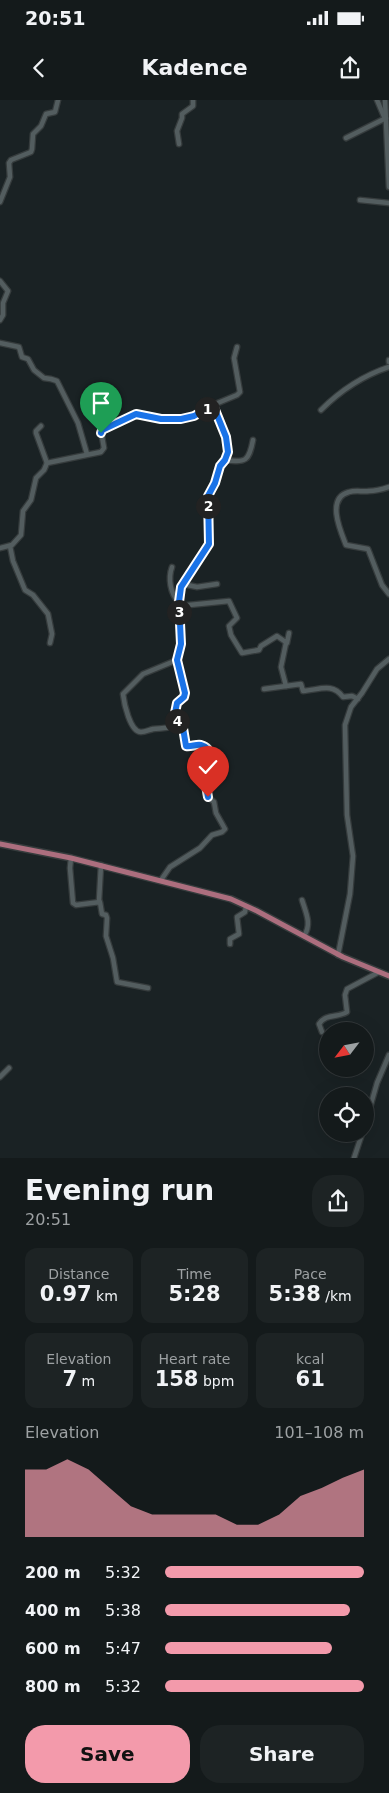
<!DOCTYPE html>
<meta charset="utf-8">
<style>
body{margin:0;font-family:"DejaVu Sans",sans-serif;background:#1d2324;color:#f1f3f6;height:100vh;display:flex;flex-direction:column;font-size:19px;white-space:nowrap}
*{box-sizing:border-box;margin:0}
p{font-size:16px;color:#9da1a3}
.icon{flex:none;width:28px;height:28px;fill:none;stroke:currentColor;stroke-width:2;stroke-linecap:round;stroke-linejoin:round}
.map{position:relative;height:1058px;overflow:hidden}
.details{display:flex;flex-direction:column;background:#141a1b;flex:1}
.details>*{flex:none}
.needle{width:32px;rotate:238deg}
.tools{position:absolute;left:319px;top:922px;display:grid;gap:10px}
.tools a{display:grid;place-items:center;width:55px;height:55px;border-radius:50%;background:#141a1b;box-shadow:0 5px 20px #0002,0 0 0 1px #33383a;font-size:25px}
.pin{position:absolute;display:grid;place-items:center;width:42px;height:42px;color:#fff;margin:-51px -21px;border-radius:50% 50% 50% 0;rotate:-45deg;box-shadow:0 0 5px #0007}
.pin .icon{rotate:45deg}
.km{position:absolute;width:25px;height:25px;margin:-12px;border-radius:50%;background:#222;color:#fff;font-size:14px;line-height:25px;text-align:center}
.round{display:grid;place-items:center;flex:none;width:52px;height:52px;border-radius:20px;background:#1d2324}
.headline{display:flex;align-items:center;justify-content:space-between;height:85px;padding:0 25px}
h1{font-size:28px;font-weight:800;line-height:38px}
.stats{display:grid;grid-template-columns:repeat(3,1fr);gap:8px;height:85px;padding:5px 25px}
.stats div{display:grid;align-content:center;border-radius:12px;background:#1d2324;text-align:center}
.stats b{font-size:21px;font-weight:800}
.stats small{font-size:14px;font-weight:400}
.stats p{font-size:14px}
.chart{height:140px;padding:10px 25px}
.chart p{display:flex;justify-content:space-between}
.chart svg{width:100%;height:90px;margin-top:5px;fill:#f39aab;opacity:.7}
.action{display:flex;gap:10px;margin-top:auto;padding:10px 25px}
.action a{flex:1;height:58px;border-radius:20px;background:#f39aab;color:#111;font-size:20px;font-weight:800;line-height:58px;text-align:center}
.action a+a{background:#1d2324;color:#f1f3f6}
ul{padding:0 25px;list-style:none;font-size:16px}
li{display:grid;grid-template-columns:80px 60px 1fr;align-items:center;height:38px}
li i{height:12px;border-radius:6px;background:#f39aab}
.status{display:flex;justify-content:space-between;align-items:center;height:35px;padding:0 25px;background:#141a1b;direction:ltr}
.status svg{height:14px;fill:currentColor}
header{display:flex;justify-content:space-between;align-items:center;height:65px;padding:0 25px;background:#141a1b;font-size:22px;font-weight:800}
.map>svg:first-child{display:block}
</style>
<div class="status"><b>20:51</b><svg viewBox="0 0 49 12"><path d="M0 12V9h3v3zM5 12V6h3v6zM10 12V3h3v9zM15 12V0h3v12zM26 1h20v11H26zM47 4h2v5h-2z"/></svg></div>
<header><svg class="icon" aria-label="back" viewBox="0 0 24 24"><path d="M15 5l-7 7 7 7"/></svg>Kadence<svg class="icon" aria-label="share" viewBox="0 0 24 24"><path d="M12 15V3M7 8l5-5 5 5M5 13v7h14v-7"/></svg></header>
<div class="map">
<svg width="389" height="1058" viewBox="0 0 389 1058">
<rect width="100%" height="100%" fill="#1a2224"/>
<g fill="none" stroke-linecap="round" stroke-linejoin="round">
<defs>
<g id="minor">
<path d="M377 0 385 19"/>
<path d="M385 0 389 87"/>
<path d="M346 38 386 18"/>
<path d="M179 44 177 31 182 18V14L193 6V0"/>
<path d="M360 100 389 103"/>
<path d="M0 102 10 77 9 63 11 60 31 52 32 49 33 34 41 26 46 14 55 12 58 0"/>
<path d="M0 181 8 191 3 203V215L0 220"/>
<path d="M0 243 19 247 22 257 28 259 34 270 44 278 51 279 57 281 78 323 87 354"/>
<path d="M389 260V262"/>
<path d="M213 305 237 295 240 292 234 258 237 247"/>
<path d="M321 310C341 290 362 276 389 267"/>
<path d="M41 326 36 331V333L47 363"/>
<path d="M389 387C383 389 376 391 369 391 363 392 356 390 349 392 326 398 340 430 346 445L368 449 382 485 389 494"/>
<path d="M10 446 13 461 25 490 33 495 48 514 52 534 50 543"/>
<path d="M0 448 12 445 21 435 23 411 31 400 36 378 44 370 47 363 101 352 104 348 101 331 136 314 161 319H181L194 316 213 305C222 318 231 346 225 360"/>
<path d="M172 467C168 478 170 494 179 502"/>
<path d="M183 484 197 487 217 484"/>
<path d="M179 506 229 501 237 518 229 526 231 535 242 553 259 550 261 546 277 536 287 543 289 533"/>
<path d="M179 515V502L183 484 209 444 208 397 215 383 220 366 225 360C246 363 249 361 253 340"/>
<path d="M286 543 281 567 286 586"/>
<path d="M177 560 143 574 123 594C124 603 130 632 141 632 145 632 149 630 153 629 163 628 171 628 181 625"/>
<path d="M264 589 301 584 303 591C319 590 332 582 343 597L352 596 358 599"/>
<path d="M71 758 70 768 73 803 76 805 100 802 102 814 106 815 107 818 106 836 113 858 117 882 148 888"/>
<path d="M161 780 170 767 200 748 212 735 222 732 225 729 216 713 214 702 208 697C207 690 205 683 206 677 208 668 216 649 201 645 197 644 191 647 186 646L183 628 177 621 175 613 177 603 183 597 185 593 177 562 181 544 179 515 172 512"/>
<path d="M302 800C306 813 312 824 304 836"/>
<path d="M99 801 101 765"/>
<path d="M230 844V839L239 834 237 817 245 812 246 806"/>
<path d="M338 855 350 794 353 756 347 715 345 625 351 607 362 593 377 569 389 559"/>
<path d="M322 932 319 924C326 913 338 918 347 912L345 895 347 889 379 872"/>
<path d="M0 977 9 968"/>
<path d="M365 1025 377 983 389 955"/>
<path d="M354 1058 362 1034"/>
</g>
<path id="major" d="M0 744 71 758 231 799 257 811 343 857 389 876"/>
</defs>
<!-- minor casing -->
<use href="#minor" stroke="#363c3d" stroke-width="7"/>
<!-- major casing -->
<use href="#major" stroke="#363c3d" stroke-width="8"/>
<!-- minor -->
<use href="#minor" stroke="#535d5f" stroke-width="4.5"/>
<!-- major -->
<use href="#major" stroke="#ac6e7e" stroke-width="5"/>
</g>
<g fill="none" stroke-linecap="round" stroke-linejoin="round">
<defs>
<path id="route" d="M101 333 102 330 136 314 161 319H181L194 316 213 305 226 337 228 352 225 360 220 366 215 383 208 396 209 444 181 487 179 502 181 544 177 560 185 593 184 597 177 603 175 613 177 621 183 628 186 646C191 647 196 644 201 645 216 649 208 668 206 677 205 683 207 691 208 697"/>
</defs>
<!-- route casing -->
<use href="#route" stroke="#fff" stroke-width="10"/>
<!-- route -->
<use href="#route" stroke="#1a73e8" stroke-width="6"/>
</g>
</svg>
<div class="tools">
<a><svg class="needle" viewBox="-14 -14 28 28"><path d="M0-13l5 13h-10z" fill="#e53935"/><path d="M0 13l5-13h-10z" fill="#9da1a3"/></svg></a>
<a><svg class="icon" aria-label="locate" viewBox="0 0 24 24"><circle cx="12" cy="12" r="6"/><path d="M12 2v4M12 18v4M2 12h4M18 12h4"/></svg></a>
</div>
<div class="pin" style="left:101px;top:333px;background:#1e9e55"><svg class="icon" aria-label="arrive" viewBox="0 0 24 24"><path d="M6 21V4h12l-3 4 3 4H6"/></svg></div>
<div class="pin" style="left:208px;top:697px;background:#d93025"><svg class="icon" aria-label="check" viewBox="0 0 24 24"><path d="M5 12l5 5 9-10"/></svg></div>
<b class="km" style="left:207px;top:309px">1</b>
<b class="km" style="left:208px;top:406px">2</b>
<b class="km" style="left:179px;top:512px">3</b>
<b class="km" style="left:177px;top:621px">4</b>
</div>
<section class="details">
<div class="headline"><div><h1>Evening run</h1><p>20:51</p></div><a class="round"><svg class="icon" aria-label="share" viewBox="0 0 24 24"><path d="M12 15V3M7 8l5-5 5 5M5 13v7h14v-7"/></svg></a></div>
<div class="stats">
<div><p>Distance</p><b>0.97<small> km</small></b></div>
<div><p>Time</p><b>5:28</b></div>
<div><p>Pace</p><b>5:38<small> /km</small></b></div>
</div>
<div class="stats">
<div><p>Elevation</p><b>7<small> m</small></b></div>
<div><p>Heart rate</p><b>158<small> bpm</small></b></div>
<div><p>kcal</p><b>61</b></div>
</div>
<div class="chart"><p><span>Elevation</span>101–108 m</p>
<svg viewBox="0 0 160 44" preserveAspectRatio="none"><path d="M0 44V11L10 11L20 6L30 11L40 20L50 29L60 33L70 33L80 33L90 33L100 38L110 38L120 33L130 24L140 20L150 15L160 11V44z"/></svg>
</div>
<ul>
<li><b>200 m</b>5:32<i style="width:100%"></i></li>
<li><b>400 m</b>5:38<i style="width:93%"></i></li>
<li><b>600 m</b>5:47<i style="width:84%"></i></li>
<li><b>800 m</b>5:32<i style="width:100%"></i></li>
</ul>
<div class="action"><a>Save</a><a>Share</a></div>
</section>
